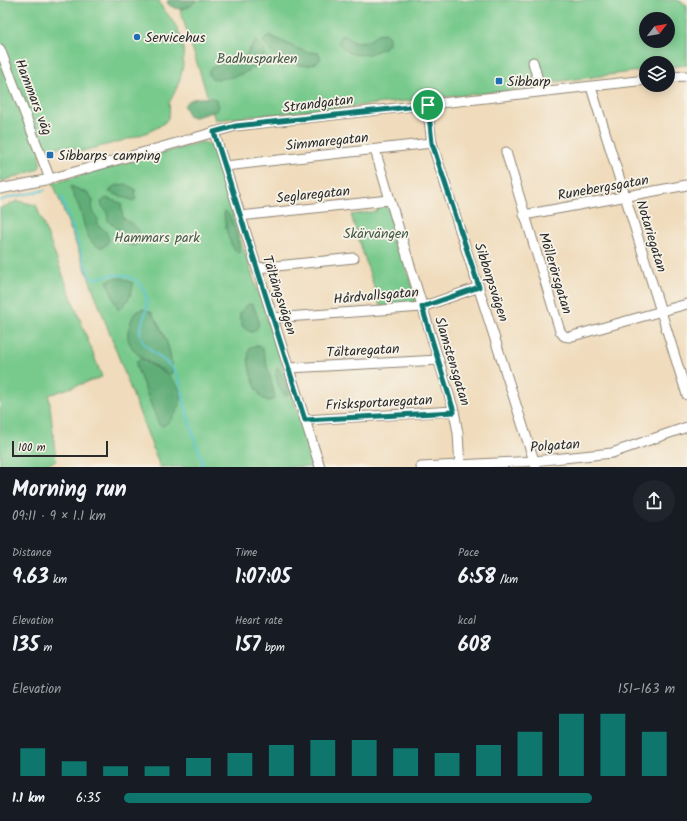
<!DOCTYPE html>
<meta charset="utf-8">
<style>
body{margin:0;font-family:Kalam,sans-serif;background:#20242c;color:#f1f3f6;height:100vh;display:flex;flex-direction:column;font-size:15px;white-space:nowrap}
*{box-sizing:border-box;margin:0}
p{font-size:13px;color:#9ea1a6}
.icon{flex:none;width:22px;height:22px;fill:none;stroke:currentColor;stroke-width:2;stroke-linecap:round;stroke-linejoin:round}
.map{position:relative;height:467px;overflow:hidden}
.details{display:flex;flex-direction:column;background:#171b24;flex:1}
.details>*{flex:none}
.needle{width:26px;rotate:59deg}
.controls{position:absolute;left:639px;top:12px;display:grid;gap:8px}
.controls a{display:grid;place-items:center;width:36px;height:36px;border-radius:50%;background:#171b24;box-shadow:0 2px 10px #0003;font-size:20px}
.scale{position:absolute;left:12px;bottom:10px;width:96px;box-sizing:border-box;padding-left:4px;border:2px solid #2b2b2b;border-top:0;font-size:11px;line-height:14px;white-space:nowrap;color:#2b2b2b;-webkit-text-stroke:3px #f7f3e8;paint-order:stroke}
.pin{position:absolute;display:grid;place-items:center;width:34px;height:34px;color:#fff;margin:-17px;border:2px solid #fff;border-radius:50%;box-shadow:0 1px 4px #0007}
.round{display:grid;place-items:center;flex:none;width:42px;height:42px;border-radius:21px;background:#20242c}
.head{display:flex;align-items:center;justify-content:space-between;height:68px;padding:0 12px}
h1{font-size:22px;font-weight:600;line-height:30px}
.stats{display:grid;grid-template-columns:repeat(3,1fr);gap:6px;height:68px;padding:4px 12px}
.stats div{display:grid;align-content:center}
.stats b{font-size:20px;font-weight:600}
.stats small{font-size:11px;font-weight:400}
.stats p{font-size:11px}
.chart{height:112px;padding:8px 12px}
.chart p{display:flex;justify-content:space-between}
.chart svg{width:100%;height:72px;margin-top:4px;stroke:#0f766e;stroke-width:6}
ul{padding:0 12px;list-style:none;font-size:13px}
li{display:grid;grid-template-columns:64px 48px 1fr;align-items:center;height:30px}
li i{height:10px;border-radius:5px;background:#0f766e}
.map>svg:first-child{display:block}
</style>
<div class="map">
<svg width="687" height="467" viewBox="0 0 687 467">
<rect width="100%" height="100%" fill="#f7f3e8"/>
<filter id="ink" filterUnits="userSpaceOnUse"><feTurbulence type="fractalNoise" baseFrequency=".025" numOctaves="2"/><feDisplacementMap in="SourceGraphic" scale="8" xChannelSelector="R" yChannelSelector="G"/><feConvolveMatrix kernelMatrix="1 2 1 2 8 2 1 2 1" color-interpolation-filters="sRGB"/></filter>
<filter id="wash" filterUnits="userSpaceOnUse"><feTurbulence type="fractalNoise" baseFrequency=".012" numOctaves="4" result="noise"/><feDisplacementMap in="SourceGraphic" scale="16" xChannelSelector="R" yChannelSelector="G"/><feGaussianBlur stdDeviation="0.9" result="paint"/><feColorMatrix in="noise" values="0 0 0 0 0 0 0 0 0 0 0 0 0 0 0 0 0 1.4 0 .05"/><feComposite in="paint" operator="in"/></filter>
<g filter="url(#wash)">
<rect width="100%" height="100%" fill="#f0dcbc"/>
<!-- green -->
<g fill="#77c98c" stroke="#517a5c" fill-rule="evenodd">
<path d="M0 0H159C161 9 167 12 172 20 191 46 184 78 169 103 170 110 170 116 166 121 152 136 100 146 79 152 68 141 53 149 40 154V167L36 170 0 182Z"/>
<path d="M177 0H677L687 5V65L668 67V63H646V70L547 83 536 88 215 120ZM646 19H668V41H646Z"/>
<path d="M202 142 212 145 239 235 316 467H160L53 183Z"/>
<path d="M18 201 36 205 102 377 49 395 56 461 39 467H0V208Z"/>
<path d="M376 206H384L388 208 416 300 413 304 380 306 351 215 377 211Z"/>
</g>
<!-- forest -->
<g fill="#61ad78" stroke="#466c52">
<path d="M168 0H195V2C187 10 176 12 167 3Z"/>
<path d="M384 33 389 37V44C375 56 346 62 338 40L341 36 346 35 354 42 369 41 377 34Z"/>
<path d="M269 35 296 48 307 52 319 53 321 58C309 77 268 56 263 41Z"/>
<path d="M257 41 265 50C263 71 230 80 212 79L209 75V70L213 67 244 58 253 44Z"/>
<path d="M213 98 216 100 219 106 216 111 195 117H189L184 106C189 96 203 98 213 98Z"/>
<path d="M126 184 135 189 136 199 134 201 109 192 114 186Z"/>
<path d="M71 186 89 194 93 200C92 208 92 212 98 219L97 225C105 229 107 232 109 241L104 247C87 250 84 221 80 210 78 203 73 196 71 189Z"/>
<path d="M106 198 121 203 123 218C133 225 144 229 139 244L133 246 122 242 115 226 108 221 107 212 102 206 101 202Z"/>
<path d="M225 211C232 214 239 244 240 252L238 253C228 245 225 226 224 213Z"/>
<path d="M115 278H122L133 283C133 292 127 305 118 310L107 281Z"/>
<path d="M248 304 253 305C256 313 264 328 252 332 242 330 239 321 240 312Z"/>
<path d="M143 309 151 312C164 330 172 351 172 373L170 375C151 363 119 351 130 324 133 316 134 311 143 309Z"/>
<path d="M257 346 262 348 264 354 275 397 273 400 268 401 262 398C253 385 245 363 250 347Z"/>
<path d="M141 359C159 370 193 384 177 411 173 418 169 423 162 426L159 425 136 366 137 361Z"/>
<path d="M277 368H279L289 394 286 396C279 391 274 376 277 368Z"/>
</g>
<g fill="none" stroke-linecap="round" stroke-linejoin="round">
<!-- stream -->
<g stroke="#59c5d1" stroke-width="2">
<path d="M61 197 90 277 96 279C118 271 143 273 147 302 149 316 133 329 144 343 152 353 165 359 173 369 183 383 182 394 186 409 189 420 192 431 195 441 198 449 201 455 203 464L199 467"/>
<path d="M0 201C15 194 30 195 45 190"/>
</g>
</g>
</g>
<g filter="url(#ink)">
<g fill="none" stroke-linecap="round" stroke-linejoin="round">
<defs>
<g id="minor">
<path d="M0 49 50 179"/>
<path d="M533 62 541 91"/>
<path d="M668 77 687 76"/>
<path d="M591 87 687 395"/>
<path d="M427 105 432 143 536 467"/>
<path d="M214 132 320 467"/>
<path d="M375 150 454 411 458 433 460 467"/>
<path d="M506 152 560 331 564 336 569 337 687 304"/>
<path d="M225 166 432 143"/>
<path d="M0 189 50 179 236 126 646 80"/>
<path d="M524 215 687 185"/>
<path d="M240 216 389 200"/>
<path d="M257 268 354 258"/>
<path d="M273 318 422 307 479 287"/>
<path d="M289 368 439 360"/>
<path d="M305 420 454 411"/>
<path d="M421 467 534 461 612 453 687 427"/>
</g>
</defs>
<!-- minor casing -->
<use href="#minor" stroke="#8e8474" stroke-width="11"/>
<!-- minor -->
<use href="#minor" stroke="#fff" stroke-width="9"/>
</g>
</g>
<g fill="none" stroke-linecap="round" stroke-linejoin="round" filter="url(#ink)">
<defs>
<path id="route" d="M428 105 432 143 479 287 422 307 454 412 305 420 214 132 236 126Z"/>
</defs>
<!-- route casing -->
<use href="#route" stroke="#fff" stroke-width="8"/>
<!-- route -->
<use href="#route" stroke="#0f766e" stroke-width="5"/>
</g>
<!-- markers -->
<g fill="#1f6fb2" stroke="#f7f3e8" stroke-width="1.5">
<circle cx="137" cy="37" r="4"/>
<rect x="495" y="77" width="8" height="8" rx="2"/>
<rect x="46" y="151" width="8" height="8" rx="2"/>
</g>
<g text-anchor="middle" stroke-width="3.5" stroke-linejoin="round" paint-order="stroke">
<!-- poi labels -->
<g font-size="14" fill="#2b2b2b" stroke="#f7f3e8" text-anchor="start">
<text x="145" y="42">Servicehus</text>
<text x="507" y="86">Sibbarp</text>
<text x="58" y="160">Sibbarps camping</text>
</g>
<!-- park labels -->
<g font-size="14" fill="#425a48" stroke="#f7f3e8">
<text x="257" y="63">Badhusparken</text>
<text x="376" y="238">Skärvängen</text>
<text x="157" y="242">Hammars park</text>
</g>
<!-- street labels -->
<g font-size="14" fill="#2b2b2b" stroke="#f7f3e8">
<text transform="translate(34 97) rotate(69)" y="5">Hammars väg</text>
<text transform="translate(318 103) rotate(-7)" y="5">Strandgatan</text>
<text transform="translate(327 141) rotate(-6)" y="5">Simmaregatan</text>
<text transform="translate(603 187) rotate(-10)" y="5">Runebergsgatan</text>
<text transform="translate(313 194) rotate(-6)" y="5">Seglaregatan</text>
<text transform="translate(652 236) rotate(73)" y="5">Notariegatan</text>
<text transform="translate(556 273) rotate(73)" y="5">Möllerörsgatan</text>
<text transform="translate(492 282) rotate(72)" y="5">Sibbarpsvägen</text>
<text transform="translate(280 295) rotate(72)" y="5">Tältängsvägen</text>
<text transform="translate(376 295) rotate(-5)" y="5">Hårdvallsgatan</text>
<text transform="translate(363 350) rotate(-3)" y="5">Tältaregatan</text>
<text transform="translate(453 361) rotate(73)" y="5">Slamstensgatan</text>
<text transform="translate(379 402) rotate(-3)" y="5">Frisksportaregatan</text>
<text transform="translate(555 445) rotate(-4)" y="5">Polgatan</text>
</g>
</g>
</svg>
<div class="controls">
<a><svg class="needle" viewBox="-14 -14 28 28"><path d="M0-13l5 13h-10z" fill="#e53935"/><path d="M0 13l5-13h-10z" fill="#9ea1a6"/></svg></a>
<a><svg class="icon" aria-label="layers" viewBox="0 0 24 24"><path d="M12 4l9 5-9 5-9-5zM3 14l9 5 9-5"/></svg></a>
</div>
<div class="scale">100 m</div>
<div class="pin" style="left:428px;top:105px;background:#1e9e55"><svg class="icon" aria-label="arrive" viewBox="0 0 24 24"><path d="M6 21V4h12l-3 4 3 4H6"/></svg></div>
</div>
<section class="details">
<div class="head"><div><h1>Morning run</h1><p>09:11 · 9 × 1.1 km</p></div><a class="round"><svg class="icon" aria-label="share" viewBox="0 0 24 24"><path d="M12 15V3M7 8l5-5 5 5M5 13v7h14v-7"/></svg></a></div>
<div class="stats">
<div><p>Distance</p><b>9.63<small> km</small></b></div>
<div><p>Time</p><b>1:07:05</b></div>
<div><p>Pace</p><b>6:58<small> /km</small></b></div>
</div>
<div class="stats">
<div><p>Elevation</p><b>135<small> m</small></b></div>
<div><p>Heart rate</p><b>157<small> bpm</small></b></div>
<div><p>kcal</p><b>608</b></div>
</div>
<div class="chart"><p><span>Elevation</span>151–163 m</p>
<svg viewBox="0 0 160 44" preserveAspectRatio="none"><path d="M5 44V27M15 44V35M25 44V38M35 44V38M45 44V33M55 44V30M65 44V25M75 44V22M85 44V22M95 44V27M105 44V30M115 44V25M125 44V17M135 44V6M145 44V6M155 44V17"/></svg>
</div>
<ul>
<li><b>1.1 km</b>6:35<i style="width:85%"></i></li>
</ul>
</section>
